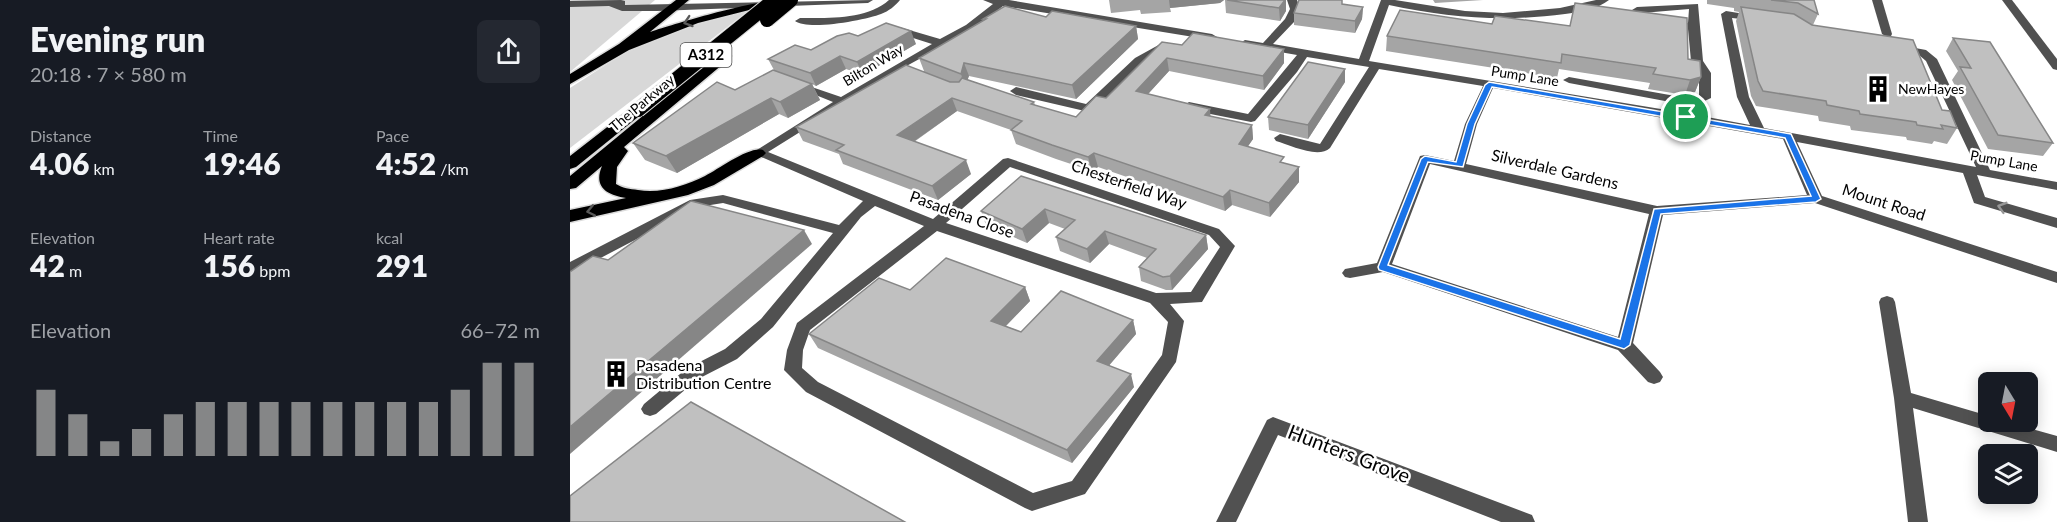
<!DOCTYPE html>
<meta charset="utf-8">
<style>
body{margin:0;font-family:Lato,sans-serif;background:#242831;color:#f1f3f6;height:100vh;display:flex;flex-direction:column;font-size:22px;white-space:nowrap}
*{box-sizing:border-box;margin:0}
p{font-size:20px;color:#9ea1a6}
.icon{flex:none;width:33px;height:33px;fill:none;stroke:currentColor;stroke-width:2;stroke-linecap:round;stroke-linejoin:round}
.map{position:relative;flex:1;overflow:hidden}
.sheet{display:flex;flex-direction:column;background:#171b24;width:570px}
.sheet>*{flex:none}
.needle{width:39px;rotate:170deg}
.fabs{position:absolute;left:1408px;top:372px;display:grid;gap:12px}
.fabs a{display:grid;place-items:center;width:60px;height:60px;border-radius:9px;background:#171b24;box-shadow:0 3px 15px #0003;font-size:30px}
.pin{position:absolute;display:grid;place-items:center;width:51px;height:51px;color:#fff;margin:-26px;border:3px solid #fff;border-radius:50%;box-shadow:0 2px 6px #0007}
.round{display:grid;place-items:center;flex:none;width:63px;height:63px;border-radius:9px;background:#242831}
.headline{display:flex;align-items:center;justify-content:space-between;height:102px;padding:0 30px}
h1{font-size:33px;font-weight:800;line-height:45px}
.figures{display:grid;grid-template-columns:repeat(3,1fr);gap:9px;height:102px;padding:6px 30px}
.figures div{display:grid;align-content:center}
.figures b{font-size:30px;font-weight:800}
.figures small{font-size:16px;font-weight:400}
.figures p{font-size:16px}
.chart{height:168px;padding:12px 30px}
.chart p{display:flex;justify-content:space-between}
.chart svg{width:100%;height:108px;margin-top:6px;stroke:#858687;stroke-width:6}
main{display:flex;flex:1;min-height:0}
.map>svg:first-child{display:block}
</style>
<main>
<section class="sheet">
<div class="headline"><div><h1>Evening run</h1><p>20:18 · 7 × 580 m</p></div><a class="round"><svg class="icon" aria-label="share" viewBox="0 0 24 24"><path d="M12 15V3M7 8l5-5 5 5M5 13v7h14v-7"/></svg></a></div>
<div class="figures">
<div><p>Distance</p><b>4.06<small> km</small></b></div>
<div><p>Time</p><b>19:46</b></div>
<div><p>Pace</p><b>4:52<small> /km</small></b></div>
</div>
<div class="figures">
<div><p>Elevation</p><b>42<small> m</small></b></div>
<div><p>Heart rate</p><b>156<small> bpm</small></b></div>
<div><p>kcal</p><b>291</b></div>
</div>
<div class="chart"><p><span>Elevation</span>66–72 m</p>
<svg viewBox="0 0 160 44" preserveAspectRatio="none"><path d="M5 44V17M15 44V27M25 44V38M35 44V33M45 44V27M55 44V22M65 44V22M75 44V22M85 44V22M95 44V22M105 44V22M115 44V22M125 44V22M135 44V17M145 44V6M155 44V6"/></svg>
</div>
</section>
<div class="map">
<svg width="1487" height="522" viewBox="0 0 1487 522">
<rect width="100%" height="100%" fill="#fff"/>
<!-- green -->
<g fill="#d8d8d8">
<path d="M0 0H85L0 72Z"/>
<path d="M182 8 0 148V88L65 46 106 27Z"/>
</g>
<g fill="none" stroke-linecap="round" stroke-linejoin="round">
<defs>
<g id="highway">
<path d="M106 0H119L80 32C100 25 185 0 201 2L199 5 128 23 59 50 0 84V74L49 44Z"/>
<path d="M154 52 161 56 159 59 54 147 58 151 47 167 46 184C52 188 60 189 68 190 90 194 115 186 135 176 149 169 179 146 193 150L196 153 193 156 144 185 118 195 0 222V210L56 198C37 195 23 187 32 166L6 188 0 189V176L149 53Z"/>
<path d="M68 106 73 107 75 110 73 113 6 167 0 169V156L63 107Z"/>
</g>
</defs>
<!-- highway casing -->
<use href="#highway" stroke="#dbdbdb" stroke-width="3"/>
<!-- minor -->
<g fill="#515151" fill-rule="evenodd">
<path d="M51 0 55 1V5L303 0 298 3 87 11H52L39 6 0 7V1Z"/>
<path d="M319 0H330C325 6 319 11 311 14 296 20 238 31 225 21L230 18C258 18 297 20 319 0Z"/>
<path d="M413 0H439L642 34 647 37 642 40 433 6 404 29 331 69 198 152 363 219 433 159 438 158 649 229 665 246 632 302 600 304 614 321 606 362 515 494 462 511 455 508 236 392 214 370 217 350 227 323 354 226 305 206 291 217 203 327 167 359 128 379 86 414 80 416 74 414 71 409 74 404 116 369 155 349 191 319 263 233 153 203 128 207 0 274V262L120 200 153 195 269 225 293 201 182 153 263 102 221 85 227 82 271 97 362 44 321 31V27H329L370 39 396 25 423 4ZM440 167 639 235 650 247 621 292 586 293 376 223ZM367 231 580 303 598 322 592 355 502 481 463 493 248 382 232 368 233 350 240 330Z"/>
<path d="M717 0H727L730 9 724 22 703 44 789 59 811 0H825L895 11 933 13 990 8 1026 0H1039C1028 9 1009 12 995 14 936 22 878 18 819 5L799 61 1109 112 1111 104 999 83 993 80 999 77 1122 99 1129 96V73L1121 61 1118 29 1066 22 1061 19 1062 10 1067 7 1128 4 1133 61 1141 73V98L1122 107 1121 114 1180 125 1167 97 1151 14 1156 11 1187 16 1191 17V21L1162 18 1179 97 1194 128 1406 167 1356 61 1349 55 1325 50 1324 48 1329 45 1356 50 1367 59 1420 170 1487 182V190L1407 175 1415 197 1487 218V228L1404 203 1393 173 1227 142 1252 196 1487 272V283L1245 203 1093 215 1063 343 1090 372 1093 377 1090 382 1084 384 1078 382 1048 350 813 272 780 278 775 277 772 273 775 269 807 263 850 156 855 155 884 161 895 124 913 86 809 69 760 148C748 159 720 145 706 141L704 138 710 134 750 144 799 67 737 57 727 72 685 121 681 122 615 109 613 106 619 102 678 114 727 55 675 46 670 43 675 40 693 43 715 19 720 9ZM1119 9 1118 23 1071 17 1072 13ZM923 88 1213 139 1237 195 1087 206 896 164 907 124ZM860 164 1079 214 1048 337 822 264Z"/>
<path d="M1302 0H1312L1322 34 1321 36 1317 37 1312 34Z"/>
<path d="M1432 0H1442L1487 59V70L1483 69Z"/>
<path d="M594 42 598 43V47L573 62 523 111 519 112 446 95 440 91 446 87 516 104 565 58Z"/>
<path d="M1317 296 1323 298 1325 302 1341 393 1419 416V422H1437L1487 436V452L1343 408 1358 522H1338L1324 398 1309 302 1311 298Z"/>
<path d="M703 417 962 515 965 522H931L708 435 666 522H646L697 420Z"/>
</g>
<!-- highway -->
<use href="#highway" fill="#000" fill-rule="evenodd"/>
<defs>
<g id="highway-bridge">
<path d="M197 20 221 0"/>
<path d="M68 110 204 0"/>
</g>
</defs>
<!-- highway-bridge casing -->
<use href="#highway-bridge" stroke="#dbdbdb" stroke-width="16" stroke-linecap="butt"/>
<!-- highway-bridge -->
<use href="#highway-bridge" stroke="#000" stroke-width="14"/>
</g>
<!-- wall -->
<g fill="#a5a5a5">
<path d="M539 0H654L650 3 600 8 601 12 571 14 570 10 541 13Z"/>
<path d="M655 0H716V11L710 21 656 13Z"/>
<path d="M863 0H913L865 3Z"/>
<path d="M1137 0H1244L1248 14 1243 25 1372 110 1387 128 1377 144 1364 141 1362 144 1337 140 1336 137 1281 130 1280 126 1249 121 1248 116 1186 106 1181 96 1166 21 1169 12 1164 11V8L1137 4Z"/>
<path d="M1005 3 1118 59 1131 77 1125 92 1115 95 1078 89 1080 83 989 69 987 78 816 51 817 36 922 24 1000 26Z"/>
<path d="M793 7 792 19 785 33 724 25V13Z"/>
<path d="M476 17 566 26 568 39 506 99 399 76 397 80 464 102 465 105 506 117 536 98 592 42 714 63 694 90 599 71 578 94 640 116 682 125 683 139 678 146 714 163 729 182 700 217 662 205 655 211 528 167 522 171 486 159 446 144 441 130 387 111 344 142 401 174 368 200 273 164 269 154 233 141 226 127 354 71 349 58 414 21 413 19Z"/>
<path d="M288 36 346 44 293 75 276 69 246 86 242 84 250 100 218 118 209 114 107 173 75 160 63 143 204 70 198 59 241 50Z"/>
<path d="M1383 38 1483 143 1473 156 1418 149 1382 80 1388 71 1376 51Z"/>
<path d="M775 82 738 139 699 130 698 117Z"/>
<path d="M451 176 636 235 638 249 602 290H596L571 281 569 267 577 258 539 244 520 263 490 251 486 237 495 229 479 223 457 243 416 225 411 211Z"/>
<path d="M455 287 460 301 436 326 451 332 563 320 566 334 539 365 564 387 502 463 248 348 239 334Z"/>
</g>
<!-- shaded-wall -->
<g fill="#868686">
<path d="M599 0H654L650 3 600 8Z"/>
<path d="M715 0H716V11L710 21 709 8Z"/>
<path d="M793 7 792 19 785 33V21Z"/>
<path d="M566 26 568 39 506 99 502 85Z"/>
<path d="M341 31 346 44 293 75 287 62Z"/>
<path d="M714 49V63L694 90 693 76Z"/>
<path d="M270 56 276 69 246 86 240 73Z"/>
<path d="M597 58 599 71 568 105 566 91Z"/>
<path d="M394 63 399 76 395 87 391 74Z"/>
<path d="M775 69V82L738 139V125Z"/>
<path d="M1131 77 1125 92 1115 95 1120 80Z"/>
<path d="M242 84 250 100 218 118 210 102Z"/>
<path d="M201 98 209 114 107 173 96 156Z"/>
<path d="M382 98 387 111 333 149 327 135Z"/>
<path d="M640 109 641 123 635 115Z"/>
<path d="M682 125 683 139 670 158 669 144Z"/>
<path d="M524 153 528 167 522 171 518 157Z"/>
<path d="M396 160 401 174 368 200 362 186Z"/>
<path d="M729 167V182L700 217 699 203Z"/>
<path d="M660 190 662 205 655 211 653 197Z"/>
<path d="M475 209 479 223 457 243 452 229Z"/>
<path d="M234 230 242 244 0 454V427Z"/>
<path d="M535 231 539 244 520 263 517 249Z"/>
<path d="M636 235 638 249 602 290 600 276Z"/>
<path d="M455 287 460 301 427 335 421 321Z"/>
<path d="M563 320 566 334 531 375 527 361Z"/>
<path d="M561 374 564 387 502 463 497 450Z"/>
</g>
<!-- building -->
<g fill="#c0c0c0" stroke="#868686" stroke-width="1.5">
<path d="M657 0H715L709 8Z"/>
<path d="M729 0H772V4L793 7 785 21 724 13Z"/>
<path d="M1201 0H1244L1248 14 1228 3Z"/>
<path d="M1005 3 1117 18 1118 59 1130 61 1131 77 1120 80 1083 74 1086 68 992 54 991 63 817 36 830 10 922 24 925 16 1000 26Z"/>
<path d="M435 6 476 17 482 11 566 26 502 85 394 63 391 74 349 58 416 19H413Z"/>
<path d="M1171 7 1224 14 1242 25 1343 40 1372 110 1380 111 1387 128 1371 125 1373 129 1347 125 1346 122 1290 114 1289 111 1257 105 1256 101 1193 91 1188 81Z"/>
<path d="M316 23 341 31 287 62 270 56 240 73 198 59 225 45 241 50 267 36 279 33 288 36Z"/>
<path d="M623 33 714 49 693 76 597 58 566 91 640 109 635 115 682 125 669 144 714 157 710 162 729 167 699 203 660 190 653 197 524 153 518 157 482 145 441 130 452 121 382 98 327 135 396 160 362 186 266 150 274 145 226 127 336 65 380 82H389L392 78 464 102 461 104 506 117 526 96 536 98 592 42 612 45Z"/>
<path d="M1383 38 1420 42 1483 143 1428 135 1390 67 1401 68Z"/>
<path d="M738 62 775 69 738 125 698 117Z"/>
<path d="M203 70 242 84 210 102 201 98 96 156 63 143 147 82 165 90Z"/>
<path d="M451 176 636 235 600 276 593 277 569 267 586 249 535 231 517 249 486 237 505 220 475 209 452 229 411 211Z"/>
<path d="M121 201 234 230 0 427V272L23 256 38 260Z"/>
<path d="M376 258 455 287 421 321 451 332 491 291 563 320 527 361 561 374 497 450 239 334 309 278 340 290Z"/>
<path d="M121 402 335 522H0V496Z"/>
</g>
<!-- one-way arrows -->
<defs><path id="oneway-chevron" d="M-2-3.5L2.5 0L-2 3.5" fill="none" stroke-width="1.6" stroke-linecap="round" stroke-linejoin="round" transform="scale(1.5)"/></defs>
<g stroke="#595959">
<use href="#oneway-chevron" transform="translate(118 22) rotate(162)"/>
<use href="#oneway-chevron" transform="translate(21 211) rotate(168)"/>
</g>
<use stroke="#979797" href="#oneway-chevron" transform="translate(1432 207) rotate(-164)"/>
<!-- route -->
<path fill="#1a73e8" stroke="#fff" stroke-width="1.5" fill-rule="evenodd" d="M919 82 1221 134 1251 199 1246 202 1091 214 1060 345 1054 349 809 270 808 267 851 159 855 156 886 162 897 124 915 85ZM922 87 1215 138 1241 196 1084 209 1050 339 818 265 858 162 893 167 905 124Z"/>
<!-- icons -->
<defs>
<symbol id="building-bare" viewBox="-9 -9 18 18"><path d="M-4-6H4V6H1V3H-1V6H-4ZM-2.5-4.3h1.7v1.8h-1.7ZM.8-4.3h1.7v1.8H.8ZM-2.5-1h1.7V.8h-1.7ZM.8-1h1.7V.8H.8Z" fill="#000" stroke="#fff" stroke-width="2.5" paint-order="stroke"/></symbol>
</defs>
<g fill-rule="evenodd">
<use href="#building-bare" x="1289" y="70" width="38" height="38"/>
<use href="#building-bare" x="27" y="355" width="38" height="38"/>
</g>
<g text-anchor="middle" stroke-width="5" stroke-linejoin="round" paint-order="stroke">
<!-- far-street labels -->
<g font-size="14" fill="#000" stroke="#fff">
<text transform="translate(303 65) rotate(-31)" y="5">Bilton Way</text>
<text transform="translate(955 76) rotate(9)" y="5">Pump Lane</text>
<text transform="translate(72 103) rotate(-40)" y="5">The Parkway</text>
<text transform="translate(1434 161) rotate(10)" y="5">Pump Lane</text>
</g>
<!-- far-poi labels -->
<g font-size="14" fill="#000" stroke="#fff" text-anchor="start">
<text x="1328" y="94">NewHayes</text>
</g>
<!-- shield labels -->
<rect fill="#fff" stroke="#4c4c4c" stroke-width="1.5" x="110.5" y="43" width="51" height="24" rx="4.5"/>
<g font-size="15" font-weight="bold" fill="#000">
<text x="136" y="60">A312</text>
</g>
<!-- street labels -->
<g font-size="16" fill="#000" stroke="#fff">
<text transform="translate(985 169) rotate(13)" y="6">Silverdale Gardens</text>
<text transform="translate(559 184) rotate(19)" y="6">Chesterfield Way</text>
<text transform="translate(1314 202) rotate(18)" y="6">Mount Road</text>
<text transform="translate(392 214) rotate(20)" y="6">Pasadena Close</text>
</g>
<!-- poi labels -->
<g font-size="16" fill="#000" stroke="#fff" text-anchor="start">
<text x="66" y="371">Pasadena<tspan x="66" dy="18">Distribution Centre</tspan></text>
</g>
<!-- near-street labels -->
<g font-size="20" fill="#000" stroke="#fff">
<text transform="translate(779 454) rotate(21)" y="7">Hunters Grove</text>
</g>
</g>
</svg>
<div class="fabs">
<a><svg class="needle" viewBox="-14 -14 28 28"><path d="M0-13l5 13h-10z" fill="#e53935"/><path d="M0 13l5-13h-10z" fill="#9ea1a6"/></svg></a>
<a><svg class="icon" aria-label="layers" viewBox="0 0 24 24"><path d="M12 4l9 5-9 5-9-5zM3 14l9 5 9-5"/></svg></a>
</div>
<div class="pin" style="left:1116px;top:117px;background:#1e9e55"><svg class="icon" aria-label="arrive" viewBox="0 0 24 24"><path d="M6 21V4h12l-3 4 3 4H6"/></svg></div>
</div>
</main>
